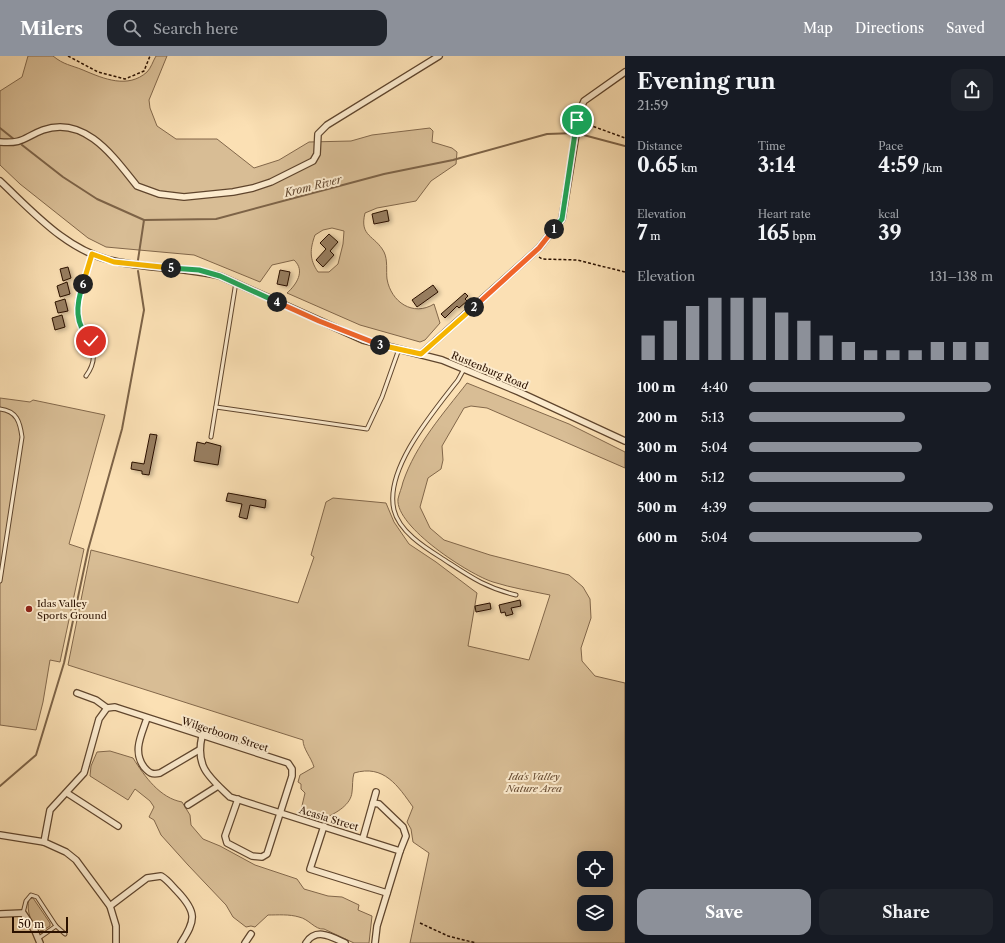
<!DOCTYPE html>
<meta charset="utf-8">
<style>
body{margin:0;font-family:"Libre Caslon Text",serif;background:#20242c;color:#f1f3f6;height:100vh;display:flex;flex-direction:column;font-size:15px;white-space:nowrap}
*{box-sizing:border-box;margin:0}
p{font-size:13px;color:#9ea1a6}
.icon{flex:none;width:22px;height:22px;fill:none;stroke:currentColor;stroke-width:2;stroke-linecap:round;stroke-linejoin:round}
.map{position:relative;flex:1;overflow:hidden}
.details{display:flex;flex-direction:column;background:#171b24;width:380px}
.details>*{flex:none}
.buttons{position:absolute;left:577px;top:795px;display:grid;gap:8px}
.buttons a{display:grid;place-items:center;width:36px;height:36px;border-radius:8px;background:#171b24;box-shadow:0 4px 16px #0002;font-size:20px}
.scale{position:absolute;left:12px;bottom:10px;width:56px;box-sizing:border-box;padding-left:4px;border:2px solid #2b1100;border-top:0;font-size:11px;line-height:14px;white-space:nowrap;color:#2b1100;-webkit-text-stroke:3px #fcebce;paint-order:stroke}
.pin{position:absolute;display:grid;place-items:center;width:34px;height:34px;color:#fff;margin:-17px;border:2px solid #fff;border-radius:50%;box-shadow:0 1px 4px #0007}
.km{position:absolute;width:20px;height:20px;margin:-10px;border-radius:50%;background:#222;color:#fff;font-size:11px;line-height:20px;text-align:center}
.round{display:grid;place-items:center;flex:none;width:42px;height:42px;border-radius:12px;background:#20242c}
.summary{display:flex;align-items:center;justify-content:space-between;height:68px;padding:0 12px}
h1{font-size:22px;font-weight:700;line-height:30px}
.stats{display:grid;grid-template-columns:repeat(3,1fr);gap:6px;height:68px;padding:4px 12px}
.stats div{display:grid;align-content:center}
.stats b{font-size:20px;font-weight:700}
.stats small{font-size:11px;font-weight:400}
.stats p{font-size:11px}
.chart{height:112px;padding:8px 12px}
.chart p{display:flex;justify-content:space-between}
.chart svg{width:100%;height:72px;margin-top:4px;stroke:#8c9099;stroke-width:6}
.cta{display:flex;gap:8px;margin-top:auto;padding:8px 12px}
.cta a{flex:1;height:46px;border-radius:12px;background:#8c9099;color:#fff;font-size:16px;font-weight:700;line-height:46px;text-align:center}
.cta a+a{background:#20242c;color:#f1f3f6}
ul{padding:0 12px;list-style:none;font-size:13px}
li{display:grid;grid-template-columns:64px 48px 1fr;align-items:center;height:30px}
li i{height:10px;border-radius:5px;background:#8c9099}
header{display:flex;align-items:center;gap:24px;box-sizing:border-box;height:56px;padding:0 20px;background:#8c9099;color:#fff}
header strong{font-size:19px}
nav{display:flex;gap:22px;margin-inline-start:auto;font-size:14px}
.search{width:280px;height:36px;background:#20242c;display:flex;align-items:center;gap:10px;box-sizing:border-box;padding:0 14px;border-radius:12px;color:#9ea1a6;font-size:15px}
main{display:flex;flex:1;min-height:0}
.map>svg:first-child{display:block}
</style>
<header>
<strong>Milers</strong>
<div class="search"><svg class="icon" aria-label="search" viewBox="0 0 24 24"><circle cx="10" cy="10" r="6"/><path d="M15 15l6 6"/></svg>Search here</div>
<nav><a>Map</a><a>Directions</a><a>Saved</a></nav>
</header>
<main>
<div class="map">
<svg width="625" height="887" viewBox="0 0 625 887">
<defs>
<filter id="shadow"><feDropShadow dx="2.5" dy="1.5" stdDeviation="2" flood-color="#0004"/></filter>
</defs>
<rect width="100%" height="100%" fill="#fbe0b4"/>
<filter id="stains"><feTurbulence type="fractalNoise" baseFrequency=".005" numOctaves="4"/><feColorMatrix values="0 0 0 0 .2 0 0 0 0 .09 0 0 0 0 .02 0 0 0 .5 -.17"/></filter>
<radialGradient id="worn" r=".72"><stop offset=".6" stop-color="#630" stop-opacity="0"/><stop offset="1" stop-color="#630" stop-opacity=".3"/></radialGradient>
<!-- green -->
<g fill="#d8bd95" stroke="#82674a" fill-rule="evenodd">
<path d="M28 0H53C64 9 71 9 83 14 104 23 128 33 147 16 151 12 153 5 156 0H167L149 44 150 52 157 70 176 83H217L254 112 279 104 309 86 351 85 372 79 430 72 433 75 432 86 452 92 457 96 456 108 431 125 416 145 377 152 365 157C359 181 375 179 384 196 388 204 386 215 387 223 391 246 413 261 434 248L440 267 425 284 420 286 360 269 287 237C296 229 306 215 294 204L272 209 260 226 194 199 106 191 88 182 20 128 0 109V35L22 21ZM332 172 344 175 343 188 338 208 329 216H318C309 203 310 193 315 179L323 174Z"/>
<path d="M467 327 569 368 625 396V412L487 352 471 350 464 352 442 390 443 404 441 413 428 422 420 451 430 472 444 484 490 499 569 519 583 531 590 543 591 562 581 592 582 605 595 620 625 627V887H410L429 797 413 786 411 773 407 766 413 751C398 730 384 708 354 717 352 724 353 729 352 736 351 749 336 757 325 762L301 754 305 737 301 733V728L298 726 300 719 314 711C311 701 303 693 303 684L68 609 91 494 298 547 314 501 311 499 326 446 333 442 386 447 394 466 409 488 436 506 477 537 468 590 529 604 550 539C531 535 512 532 493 526 470 519 395 471 398 443 399 438 402 431 403 426 416 388 443 358 467 327ZM584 802H606V824H584ZM584 846H606V868H584Z"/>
<path d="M0 342 30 346 33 344 105 359 69 488 84 493 60 606 50 604 43 646 36 674 0 669Z"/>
<path d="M110 695 133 702C145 721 160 742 182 746L190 759 191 769 203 783 220 790 255 809 297 823 304 833 328 840 342 841 359 849 358 854 372 860 369 887H354L324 873C315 874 309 863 299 861 289 858 278 859 268 859L255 871 251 870 246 871 233 861 226 849 188 809 161 779 154 764 149 761 154 751 150 745 135 733 128 744 90 720 91 710 97 696Z"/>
<path d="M33 842 50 867V870L42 875C31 871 26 854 29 843Z"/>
</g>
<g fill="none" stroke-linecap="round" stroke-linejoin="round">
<!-- stream -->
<g stroke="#7d6347" stroke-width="2">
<path d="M0 72 15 84"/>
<path d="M22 89 63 121 97 143 144 164 216 163 384 118 453 104 547 78 576 77 625 90"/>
<path d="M138 204 144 164"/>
<path d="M0 730 36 699 64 607 88 494 122 373 144 254 138 215"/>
</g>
</g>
<!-- building -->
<g fill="#977d5e" stroke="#2b1100" filter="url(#shadow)">
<path d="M387 154 389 165 374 168 372 158Z"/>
<path d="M329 178 338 186 330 195 334 199 323 211 316 204 326 193 320 187Z"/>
<path d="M68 211 71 222 63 225 60 213Z"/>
<path d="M280 214 290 216 287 230 277 228Z"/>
<path d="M67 226 70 238 60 241 57 230Z"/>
<path d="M433 229 438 236 417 251 412 244Z"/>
<path d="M465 237 468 240 465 243 467 245 459 252 457 250 445 262 441 258Z"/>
<path d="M65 243 68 255 58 257 55 246Z"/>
<path d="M62 259 65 271 55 274 52 262Z"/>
<path d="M150 378 157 379 149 419 142 418V415L131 413 132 406 144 408Z"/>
<path d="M197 386 205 388 206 386 221 390 218 409 194 405Z"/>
<path d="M228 437 266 444 265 452 250 449 247 463 239 461 242 448 226 445Z"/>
<path d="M520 544 521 550 511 552 513 558 506 560 505 556 501 557 499 549Z"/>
<path d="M490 547 491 553 476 556 475 550Z"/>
</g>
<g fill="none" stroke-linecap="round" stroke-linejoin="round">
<defs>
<g id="service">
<path d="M464 313 458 324C434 355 384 413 394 454 399 475 424 491 440 501 468 519 483 531 516 539"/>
<path d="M86 320C105 294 82 282 77 258 74 246 88 212 92 198"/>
<path d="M216 351 367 373 382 341 399 293"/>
<path d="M0 353C17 355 20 366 22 381L0 525"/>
<path d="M211 381 236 226"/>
<path d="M23 857 26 845 31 839 37 841 56 870 65 878"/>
<path d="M39 882 56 870"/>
</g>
<g id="minor">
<path d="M0 86C24 88 24 81 43 74 86 59 115 103 137 130L159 138 184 141 233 136 253 132 271 126 313 105 317 98 318 78 327 69 439 0"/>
<path d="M0 125C33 156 68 196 114 205 149 213 185 211 220 220L363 284 442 304 519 336 625 385"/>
<path d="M421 298 539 192 562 163 580 54 584 45 625 16"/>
<path d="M77 637 96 644 107 652"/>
<path d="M147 662C142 678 132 695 144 711 149 717 152 719 160 717L199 694"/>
<path d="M202 680C195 711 209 721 230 741L400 795 377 870 375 887"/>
<path d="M67 737 118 770"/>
<path d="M373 747 379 748 403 771 406 780 400 795"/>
<path d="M188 749 218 730"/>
<path d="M324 770 310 813 387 837"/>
<path d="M0 779 44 786 66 796 76 804 110 850 116 870V887"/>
<path d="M363 782 376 736"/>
<path d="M44 786 50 754 84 717 99 663 107 652 115 651 288 707 292 713V720L267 798 262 801 252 800 227 787 225 780 238 743"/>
<path d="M110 850 147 822 161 820C168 824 172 830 177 835 197 856 196 864 181 887"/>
<path d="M0 858 23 857 35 875 40 887"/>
<path d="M245 887 251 878"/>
<path d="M306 887C316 871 332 881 345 887"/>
</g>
</defs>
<!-- service casing -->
<use href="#service" stroke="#5f452d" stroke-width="5"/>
<!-- minor casing -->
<use href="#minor" stroke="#5f452d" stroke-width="8"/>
<!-- path -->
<g stroke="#2b1100" stroke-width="1.5" stroke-dasharray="3 2" stroke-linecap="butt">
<path d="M68 0 98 16 125 23 144 15 150 0"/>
<path d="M584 67 625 82"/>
<path d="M539 201 542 203 577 204 625 216"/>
<path d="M420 867 448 880 476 887"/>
</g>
<!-- service -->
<use href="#service" stroke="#fcebce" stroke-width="3"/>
<!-- minor -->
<use href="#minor" stroke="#fcebce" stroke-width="5.5"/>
</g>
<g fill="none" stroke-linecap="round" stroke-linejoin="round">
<defs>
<path id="split-1" d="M554 173 562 163 577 64"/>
<path id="split-2" d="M474 251 539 192 554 173"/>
<path id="split-3" d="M380 289 421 298 474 251"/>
<path id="split-4" d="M277 246 319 265 380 289"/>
<path id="split-5" d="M171 212 199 214 220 220 277 246"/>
<path id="split-6" d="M83 228 92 198 114 206 171 212"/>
<path id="split-7" d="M83 228C76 249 74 268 91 285"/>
</defs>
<!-- split-1 casing -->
<use href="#split-1" stroke="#fff" stroke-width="8"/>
<!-- split-2 casing -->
<use href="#split-2" stroke="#fff" stroke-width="8"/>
<!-- split-3 casing -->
<use href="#split-3" stroke="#fff" stroke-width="8"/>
<!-- split-4 casing -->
<use href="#split-4" stroke="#fff" stroke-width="8"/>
<!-- split-5 casing -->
<use href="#split-5" stroke="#fff" stroke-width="8"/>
<!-- split-6 casing -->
<use href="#split-6" stroke="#fff" stroke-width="8"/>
<!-- split-7 casing -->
<use href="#split-7" stroke="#fff" stroke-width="8"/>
<!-- split-1 -->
<use href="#split-1" stroke="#22a559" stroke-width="5"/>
<!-- split-2 -->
<use href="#split-2" stroke="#f0652b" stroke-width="5"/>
<!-- split-3 -->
<use href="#split-3" stroke="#f5b400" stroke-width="5"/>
<!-- split-4 -->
<use href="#split-4" stroke="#f0652b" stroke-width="5"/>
<!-- split-5 -->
<use href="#split-5" stroke="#22a559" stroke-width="5"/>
<!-- split-6 -->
<use href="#split-6" stroke="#f5b400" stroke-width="5"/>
<!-- split-7 -->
<use href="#split-7" stroke="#22a559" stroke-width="5"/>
</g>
<!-- markers -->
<circle fill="#8f2418" stroke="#fcebce" stroke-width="1.5" cx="29" cy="553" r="4"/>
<g text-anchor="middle" stroke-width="4" stroke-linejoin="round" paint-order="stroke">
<!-- street labels -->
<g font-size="10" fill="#2b1100" stroke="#fcebce">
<text transform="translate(490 314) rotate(23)" y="4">Rustenburg Road</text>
<text transform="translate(225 678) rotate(18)" y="4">Wilgerboom Street</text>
<text transform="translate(329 762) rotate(17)" y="4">Acasia Street</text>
</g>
<!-- poi labels -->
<g font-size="10" fill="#2b1100" stroke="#fcebce" text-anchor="start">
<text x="37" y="551">Idas Valley<tspan x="37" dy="12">Sports Ground</tspan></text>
</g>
<!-- park labels -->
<g font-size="10" font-style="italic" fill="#684d34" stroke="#fcebce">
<text x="534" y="724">Ida's Valley<tspan x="534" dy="12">Nature Area</tspan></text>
</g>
<!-- water labels -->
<g font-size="11" font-style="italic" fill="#624830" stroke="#fcebce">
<text transform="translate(313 130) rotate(-14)" y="4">Krom River</text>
</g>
</g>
<rect width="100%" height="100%" filter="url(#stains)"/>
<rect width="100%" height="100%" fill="url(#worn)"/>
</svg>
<div class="buttons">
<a><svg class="icon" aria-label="locate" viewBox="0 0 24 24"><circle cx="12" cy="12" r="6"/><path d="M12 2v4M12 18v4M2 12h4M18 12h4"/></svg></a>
<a><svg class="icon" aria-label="layers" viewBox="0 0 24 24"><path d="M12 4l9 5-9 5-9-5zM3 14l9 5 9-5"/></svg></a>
</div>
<div class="scale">50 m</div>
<div class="pin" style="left:577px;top:64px;background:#1e9e55"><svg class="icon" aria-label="arrive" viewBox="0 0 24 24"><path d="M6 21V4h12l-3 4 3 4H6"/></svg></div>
<div class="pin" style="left:91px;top:285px;background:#d93025"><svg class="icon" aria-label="check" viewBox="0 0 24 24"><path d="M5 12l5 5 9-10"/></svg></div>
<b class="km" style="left:554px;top:173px">1</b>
<b class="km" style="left:474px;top:251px">2</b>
<b class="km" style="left:380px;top:289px">3</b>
<b class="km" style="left:277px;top:246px">4</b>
<b class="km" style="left:171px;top:212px">5</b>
<b class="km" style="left:83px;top:228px">6</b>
</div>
<section class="details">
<div class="summary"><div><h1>Evening run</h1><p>21:59</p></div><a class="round"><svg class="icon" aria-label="share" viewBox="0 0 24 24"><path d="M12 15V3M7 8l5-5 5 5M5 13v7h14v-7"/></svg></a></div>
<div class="stats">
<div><p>Distance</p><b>0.65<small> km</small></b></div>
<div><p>Time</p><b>3:14</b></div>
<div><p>Pace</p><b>4:59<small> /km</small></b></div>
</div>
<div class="stats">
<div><p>Elevation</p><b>7<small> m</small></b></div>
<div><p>Heart rate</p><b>165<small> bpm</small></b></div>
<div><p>kcal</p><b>39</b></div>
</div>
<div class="chart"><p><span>Elevation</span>131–138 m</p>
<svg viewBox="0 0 160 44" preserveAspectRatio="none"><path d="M5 44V29M15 44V20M25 44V11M35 44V6M45 44V6M55 44V6M65 44V15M75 44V20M85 44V29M95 44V33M105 44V38M115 44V38M125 44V38M135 44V33M145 44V33M155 44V33"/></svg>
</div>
<ul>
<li><b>100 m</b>4:40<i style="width:99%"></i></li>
<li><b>200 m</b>5:13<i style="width:64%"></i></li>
<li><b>300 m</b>5:04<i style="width:71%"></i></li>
<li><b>400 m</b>5:12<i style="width:64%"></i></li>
<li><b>500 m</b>4:39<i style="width:100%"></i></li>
<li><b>600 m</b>5:04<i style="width:71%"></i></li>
</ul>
<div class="cta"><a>Save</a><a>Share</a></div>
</section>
</main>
